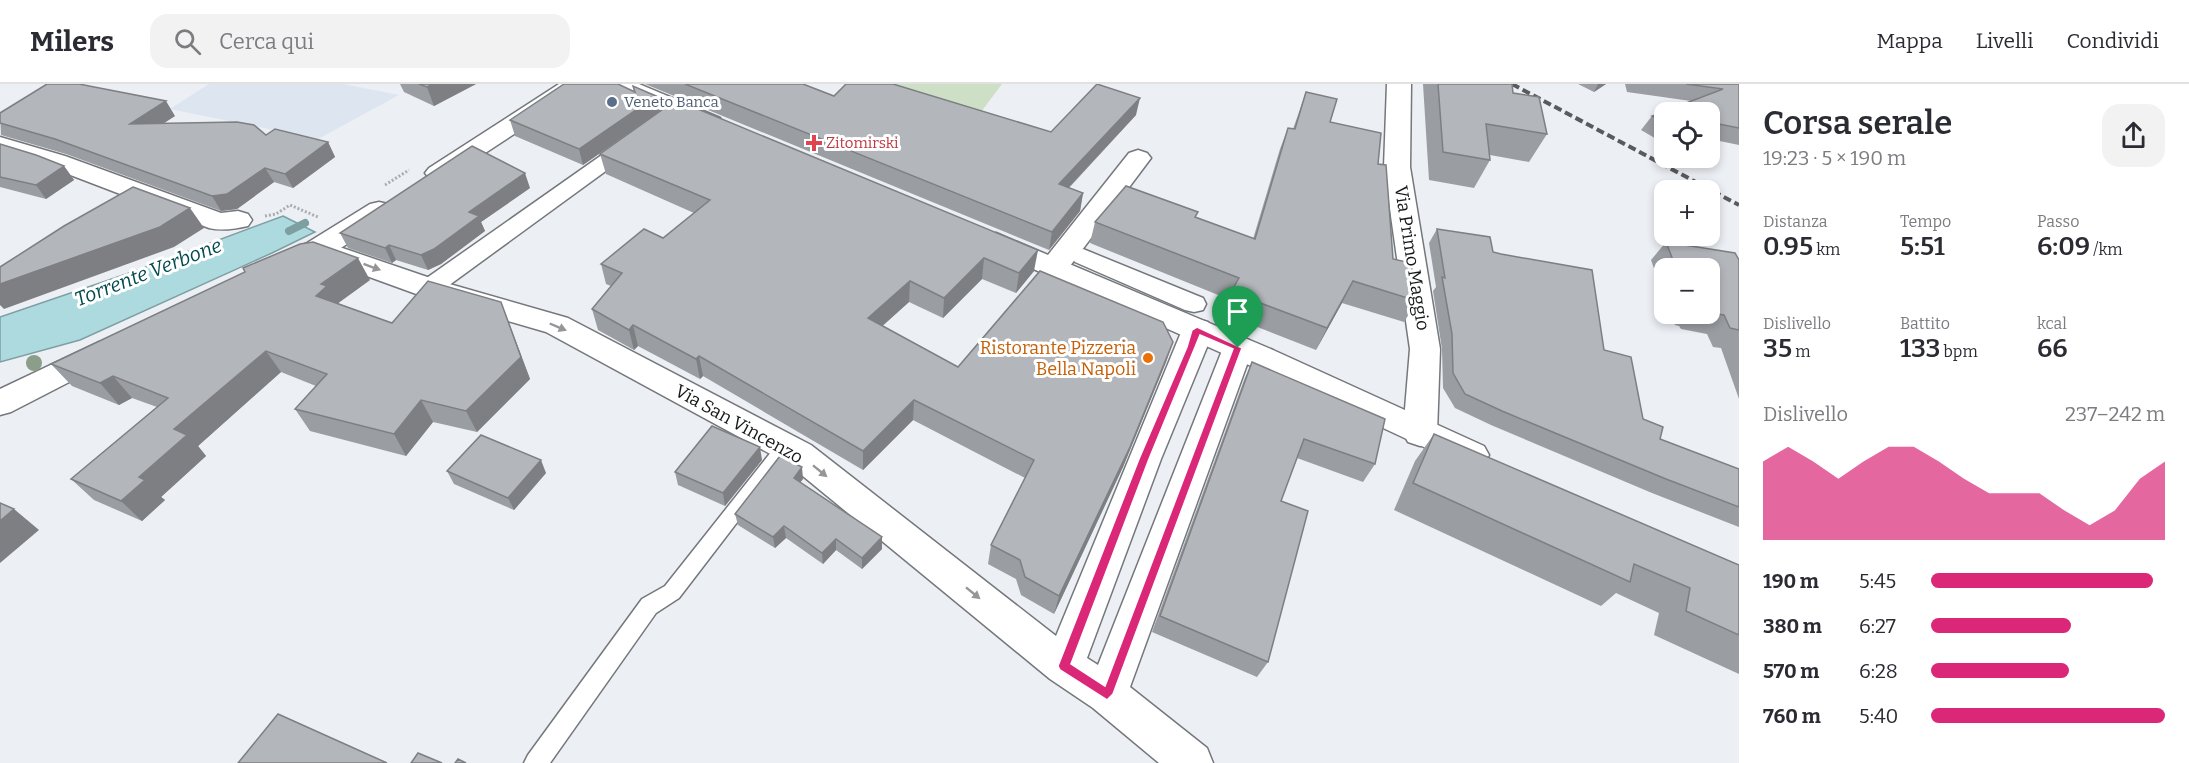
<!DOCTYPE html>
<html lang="it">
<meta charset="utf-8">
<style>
body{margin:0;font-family:Bitter,serif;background:#f2f2f3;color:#2b2b33;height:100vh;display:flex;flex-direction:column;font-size:22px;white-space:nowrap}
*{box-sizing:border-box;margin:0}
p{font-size:20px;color:#7c7c81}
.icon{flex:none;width:33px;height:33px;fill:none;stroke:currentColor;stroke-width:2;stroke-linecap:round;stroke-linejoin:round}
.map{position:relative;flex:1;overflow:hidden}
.panel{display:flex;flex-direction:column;background:#fff;width:450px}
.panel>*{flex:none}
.buttons{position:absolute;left:1654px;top:18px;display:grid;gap:12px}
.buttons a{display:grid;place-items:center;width:66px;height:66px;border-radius:12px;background:#fff;box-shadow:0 3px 9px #0003;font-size:30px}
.pin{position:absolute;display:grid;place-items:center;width:51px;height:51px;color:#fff;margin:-62px -26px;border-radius:50% 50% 50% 0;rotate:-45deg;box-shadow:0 0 6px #0007}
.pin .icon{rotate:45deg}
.round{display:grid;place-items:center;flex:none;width:63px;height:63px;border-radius:18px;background:#f2f2f3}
.overview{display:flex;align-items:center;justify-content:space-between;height:102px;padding:0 24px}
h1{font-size:33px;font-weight:600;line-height:45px}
.stats{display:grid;grid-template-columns:repeat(3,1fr);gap:9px;height:102px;padding:6px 24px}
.stats div{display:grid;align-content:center}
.stats b{font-size:26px;font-weight:600}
.stats small{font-size:16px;font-weight:400}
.stats p{font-size:16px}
.chart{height:168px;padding:12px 24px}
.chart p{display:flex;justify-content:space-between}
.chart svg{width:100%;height:108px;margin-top:6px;fill:#db2777;opacity:.7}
ul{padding:0 24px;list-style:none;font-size:20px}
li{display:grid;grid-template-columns:96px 72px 1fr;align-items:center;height:45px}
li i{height:15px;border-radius:8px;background:#db2777}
header{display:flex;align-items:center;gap:36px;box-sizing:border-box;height:84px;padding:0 30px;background:#fff;border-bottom:2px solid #e1e1e2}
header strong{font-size:28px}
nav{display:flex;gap:33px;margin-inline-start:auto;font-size:21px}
.search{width:420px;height:54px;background:#f2f2f3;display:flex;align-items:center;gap:15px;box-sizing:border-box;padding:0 21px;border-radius:18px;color:#7c7c81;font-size:22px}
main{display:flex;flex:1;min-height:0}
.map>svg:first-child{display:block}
</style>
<header>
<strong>Milers</strong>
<div class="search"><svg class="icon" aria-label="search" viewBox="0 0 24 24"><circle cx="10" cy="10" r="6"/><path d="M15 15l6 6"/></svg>Cerca qui</div>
<nav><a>Mappa</a><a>Livelli</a><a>Condividi</a></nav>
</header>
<main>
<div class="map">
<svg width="1739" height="679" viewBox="0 0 1739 679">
<rect width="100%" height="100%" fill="#eceff4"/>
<!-- built -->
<path fill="#dde5f1" d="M209 0H343L399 11 318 55 170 25Z"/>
<!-- green -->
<path fill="#cde0c6" d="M892 0H1002L975 36Z"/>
<!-- water -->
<path fill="#acdade" stroke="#7e9fa2" stroke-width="1.5" d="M283 132 315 148 272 169 80 256 0 278V233L138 186Z"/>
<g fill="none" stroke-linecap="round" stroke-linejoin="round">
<!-- stream -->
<path stroke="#7e9fa2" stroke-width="8" d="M289 147 305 139"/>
<defs>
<path id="service" d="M785 356 791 358 794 363 791 368 679 514 656 529 550 679H524L528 671 642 515 665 502 779 358Z"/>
<g id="pedestrian">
<path d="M633 52 640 54 643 58 640 62 437 210 429 212 421 210 417 204 421 198 626 54Z"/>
<path d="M1083 165 1203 214 1206 220 1203 226 1194 228 1185 226 1075 178 1071 173 1075 168Z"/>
</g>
<g id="minor">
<path d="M1387 0H1411L1410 83 1440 265 1437 349 1432 358 1420 362 1408 358 1403 349 1410 265 1384 83Z"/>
<path d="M0 53 65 72 221 129 238 127 248 130 252 136 248 142C235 145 222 147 209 144L47 82 0 68Z"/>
<path d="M1138 66 1147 69 1151 74 1064 190 1054 192 1044 190 1040 183 1044 176 1129 69Z"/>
<path d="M319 156 439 197 568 234 811 361 1056 552 1182 246 1186 238 1197 235 1208 238 1212 246 1207 263 1161 375 1087 574 1098 581 1223 264 1227 256 1238 253 1249 256 1253 264 1130 603 1207 664 1213 679H1159L1093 624 1050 595 787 379 546 248 419 211 309 171 305 165 309 159Z"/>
</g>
<g id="secondary">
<path d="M559 0H587L583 5 447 94 438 97 429 94 425 89 429 84Z"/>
<path d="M379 118 388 120 392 126 388 132C363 148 304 196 274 188L270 181 274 174 307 159 370 120Z"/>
<path d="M99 258 110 261 114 269 110 277 11 328 0 331V305Z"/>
</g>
<g id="primary">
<path d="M607 0H639L720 34 723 39 720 44 711 46 702 44 611 5Z"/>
<path d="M996 149 1273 266 1484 362 1489 371 1484 380 1472 384 1460 380 1251 282 986 164 982 158 986 152Z"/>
</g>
</defs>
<!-- service casing -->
<use href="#service" stroke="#74777b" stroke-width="3"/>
<!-- pedestrian casing -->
<use href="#pedestrian" stroke="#74777b" stroke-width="3"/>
<!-- minor casing -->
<use href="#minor" stroke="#74777b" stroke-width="3"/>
<!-- secondary casing -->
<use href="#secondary" stroke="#74777b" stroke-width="3"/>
<!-- primary casing -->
<use href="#primary" stroke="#74777b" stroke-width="3"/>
<!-- path -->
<g stroke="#aaadb0" stroke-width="3" stroke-dasharray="2 2" stroke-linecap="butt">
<path d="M385 101 409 86"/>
<path d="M265 132 276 130 290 121 318 133"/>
</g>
<!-- service -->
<use href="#service" fill="#fff" fill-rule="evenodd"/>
<!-- pedestrian -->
<use href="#pedestrian" fill="#fff" fill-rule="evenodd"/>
<!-- minor -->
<use href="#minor" fill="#fff" fill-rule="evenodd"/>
<!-- secondary -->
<use href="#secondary" fill="#fff" fill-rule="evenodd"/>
<!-- primary -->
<use href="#primary" fill="#fff" fill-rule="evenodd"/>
<!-- rail -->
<path stroke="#585a5d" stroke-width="4" stroke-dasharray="8 4" stroke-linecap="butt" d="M1512 0 1739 121"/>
</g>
<!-- trees -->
<circle fill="#8b9e89" cx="34" cy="279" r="8"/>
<!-- wall -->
<g fill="#9a9da1">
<path d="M400 0H476L434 22 404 8Z"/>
<path d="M645 0H803L834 12 1051 48 1136 31 1069 104 1083 109 1080 127 1049 166Z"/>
<path d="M1423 0H1512L1513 9 1547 50 1529 78 1490 71V76L1474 104 1429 96Z"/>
<path d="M1578 0H1606L1594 8Z"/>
<path d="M1625 0H1739V61L1710 55V28H1665V60L1641 46 1652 32 1691 17 1627 8Z"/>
<path d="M633 2 656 12 659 28 583 81 515 52 510 36 634 7Z"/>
<path d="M1306 8 1330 38 1378 80 1393 175 1417 217 1404 238 1342 219 1316 266 1222 229 1228 215 1090 159 1095 138 1196 133 1253 155 1280 65 1288 44 1293 45Z"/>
<path d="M0 29 175 32 163 39 328 58 335 73 293 104 274 98 237 125 221 127 66 70 1 51Z"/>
<path d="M0 60 64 82 74 96 46 115 0 103Z"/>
<path d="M600 70 1034 187 1016 209 982 195 943 234 909 218 882 242 958 283 1173 258 1166 278 1123 383 1054 530 1021 511 1016 495 988 480 991 461 1025 394 913 336 863 386 703 292 700 295 638 262 634 266 598 246 592 225 611 202 606 200 601 180 663 154 694 129 606 90Z"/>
<path d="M530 104 481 138 485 147 441 180 428 186 396 176 392 179 348 164 340 149Z"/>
<path d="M1437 145 1493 168 1604 266 1643 335 1660 355 1739 385V443L1652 409 1491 341 1455 324 1443 304 1442 265 1433 207 1436 203 1429 159Z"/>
<path d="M1666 158 1739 176V315L1721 264 1713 263 1707 250 1681 245 1679 242 1675 241 1670 230H1710V184H1665V215L1651 176Z"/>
<path d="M370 196 338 219 392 239 501 218 530 295 477 348 433 338 406 372 310 347 295 325 316 302 281 288 198 362 206 372 161 413 165 416 142 437 94 416 71 395 157 323 132 314 119 321 72 302 51 280Z"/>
<path d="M1252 278 1375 380 1363 398 1297 374 1281 417 1268 578 1257 593 1152 548 1244 296Z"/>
<path d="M1434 350 1739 481V590L1654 551 1659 529 1616 509 1601 522 1394 426 1415 377Z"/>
<path d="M762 376 725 422 678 401 675 388Z"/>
<path d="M447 387 546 389 514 426 454 400Z"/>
<path d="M803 395 800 398 882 465 862 485 836 466 823 480 786 454 775 464 738 441 735 430Z"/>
</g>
<!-- shaded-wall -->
<g fill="#7d7f83">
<path d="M433 0H476L434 22 427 3Z"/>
<path d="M1598 0H1606L1594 8Z"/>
<path d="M656 12 659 28 583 81 579 65Z"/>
<path d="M1140 14 1136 31 1055 118 1059 100Z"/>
<path d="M166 17 175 32 140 55 130 40Z"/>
<path d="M328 58 335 73 293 104 285 90Z"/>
<path d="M64 82 74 96 46 115 36 101Z"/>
<path d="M265 84 274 98 237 125 221 127 212 112Z"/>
<path d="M525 89 530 104 481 138 485 147 441 180 428 186 421 171 469 128Z"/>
<path d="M1083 109 1080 127 1049 166 1052 148Z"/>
<path d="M190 124 204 144 174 163 4 225 0 221V200Z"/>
<path d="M389 161 396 176 392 179 385 164Z"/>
<path d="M1038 166 1034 187 1016 209 1019 189Z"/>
<path d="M358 174 370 196 337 220 316 212 321 200Z"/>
<path d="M984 174 982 195 943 234 944 214Z"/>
<path d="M910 197 909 218 868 255V234Z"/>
<path d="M1353 197 1342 219 1316 266 1327 244Z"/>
<path d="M501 218 530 295 477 348 466 327Z"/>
<path d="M633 241 638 262 634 266 629 246Z"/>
<path d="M1173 258 1166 278 1123 383 1054 530 1059 512Z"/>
<path d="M266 267 281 288 198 362 206 372 161 413 165 416 142 437 121 417 174 345Z"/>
<path d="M699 272 703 292 700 295 696 275Z"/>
<path d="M113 292 132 314 119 321 100 299Z"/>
<path d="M421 316 433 338 406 372 394 350Z"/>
<path d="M914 316 913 336 863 386V367Z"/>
<path d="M760 363 762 376 725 422 723 409Z"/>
<path d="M541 376 546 389 514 426 508 414Z"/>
<path d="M802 383 803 395 795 405 794 394Z"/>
<path d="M14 425 39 446 0 479V437Z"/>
<path d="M784 442 786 454 775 464 773 453Z"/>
<path d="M882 453V465L862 485V474Z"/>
<path d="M836 455V466L823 480 822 469Z"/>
</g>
<!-- building -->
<g fill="#b3b6bb" stroke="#7d7f83" stroke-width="1.5">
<path d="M47 0H79L166 17 130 40 237 38 254 41 266 51 275 45 328 58 285 90 265 84 227 110 212 112 55 55 0 39V29Z"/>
<path d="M419 0H433L427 3Z"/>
<path d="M564 0H618L635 8 633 2 656 12 579 65 510 36Z"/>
<path d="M685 0H803L834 12 846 0H893L1051 48 1097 0 1140 14 1059 100 1083 109 1052 148Z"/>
<path d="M1438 0H1512L1513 9 1539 13 1547 50 1486 40 1490 76 1443 68Z"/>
<path d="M1686 0H1739V44L1714 39 1710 41V28H1665V39L1652 32 1723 5Z"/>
<path d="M1306 8 1337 15 1330 38 1381 49 1378 80 1386 81 1393 175 1411 179 1417 217 1353 197 1327 244 1231 208 1239 194 1095 138 1126 102 1198 128 1195 133 1255 155 1288 44 1295 45Z"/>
<path d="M676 16 1038 166 1019 189 984 174 944 214 910 197 868 234 958 283 1040 187 1163 238 1173 258 1130 363 1059 512 1025 493 1020 476 991 461 1034 376 914 316 863 367 699 272 696 275 633 241 629 246 592 225 622 189 601 180 644 145 663 154 710 116 600 70Z"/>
<path d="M0 60 36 71 64 82 36 101 0 93Z"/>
<path d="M472 62 525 89 469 128 479 132 434 165 421 171 389 161 385 164 340 149Z"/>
<path d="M133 103 190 124 160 143 0 200V183L64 142Z"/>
<path d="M1437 145 1490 153 1493 168 1501 170 1592 186 1604 266 1631 273 1643 335 1663 343 1660 355 1739 385V423L1666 395 1502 327 1465 310 1453 289 1452 250 1442 193 1445 194Z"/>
<path d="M313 158 358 174 321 200 327 202 316 212 392 239 428 197 501 218 521 273 466 327 421 316 394 350 295 325 327 290 266 267 174 345 187 351 139 393 145 396 121 417 71 395 168 314 113 292 100 299 51 280 245 188 243 184 300 160Z"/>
<path d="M1666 158 1735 169 1739 176V247V246L1730 244 1724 231 1710 229V184H1676Z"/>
<path d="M1252 278 1385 335 1375 380 1304 355 1281 417 1308 427 1268 578 1160 532Z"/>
<path d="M712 342 760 363 723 409 675 388Z"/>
<path d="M1434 350 1739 481V551L1686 527 1690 504 1634 480 1630 498 1413 399Z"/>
<path d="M481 351 541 376 508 414 447 387Z"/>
<path d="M780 372 802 383 794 394 882 453 862 474 836 455 822 469 784 442 773 453 735 430Z"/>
<path d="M0 419 14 425 0 437Z"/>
<path d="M278 630 387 679H238Z"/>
<path d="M418 669 442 679H411Z"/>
<path d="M458 675 466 679H455Z"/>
</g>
<!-- one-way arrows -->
<defs><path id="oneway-solid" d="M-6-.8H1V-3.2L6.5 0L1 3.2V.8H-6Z" transform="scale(1.5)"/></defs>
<g fill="#959697">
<use href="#oneway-solid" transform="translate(372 183) rotate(20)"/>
<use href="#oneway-solid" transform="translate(558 243) rotate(23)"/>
<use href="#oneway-solid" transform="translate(820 387) rotate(39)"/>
<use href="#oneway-solid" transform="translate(973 509) rotate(39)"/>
</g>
<!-- route -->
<path fill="#db2777" stroke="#fff" stroke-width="1.5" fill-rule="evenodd" d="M1197 243 1242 264 1113 610 1107 616 1060 586 1058 582 1139 375 1187 263 1192 246ZM1200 251 1233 265 1105 602 1071 580 1149 375Z"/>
<!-- markers -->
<circle fill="#5c6f8a" stroke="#fff" stroke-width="2" cx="612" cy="18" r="6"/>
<path fill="#e0444e" stroke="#fff" stroke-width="2" d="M811 50h6v6h6v6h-6v6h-6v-6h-6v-6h6z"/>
<circle fill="#e8710a" stroke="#fff" stroke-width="2" cx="1148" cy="274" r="6"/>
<g text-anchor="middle" stroke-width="6" stroke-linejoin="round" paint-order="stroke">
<!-- far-service labels -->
<g font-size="15" fill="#4e5e75" stroke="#fff" text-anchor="start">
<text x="624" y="23">Veneto Banca</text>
</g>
<!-- far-health labels -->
<g font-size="15" fill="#be3a42" stroke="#fff" text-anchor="start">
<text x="826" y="64">Zitomirski</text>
</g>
<!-- street labels -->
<g font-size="18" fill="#141617" stroke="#fff">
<text transform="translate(1412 174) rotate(81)" y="6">Via Primo Maggio</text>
<text transform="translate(739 340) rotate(29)" y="6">Via San Vincenzo</text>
</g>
<!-- food labels -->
<g font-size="18" fill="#c56008" stroke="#fff" text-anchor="end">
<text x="1136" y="270">Ristorante Pizzeria<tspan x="1136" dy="21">Bella Napoli</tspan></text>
</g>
<!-- water labels -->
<g font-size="20" font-style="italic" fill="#024a4f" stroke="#fff">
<text transform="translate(148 188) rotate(-21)" y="7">Torrente Verbone</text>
</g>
</g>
</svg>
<div class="buttons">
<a><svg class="icon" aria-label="locate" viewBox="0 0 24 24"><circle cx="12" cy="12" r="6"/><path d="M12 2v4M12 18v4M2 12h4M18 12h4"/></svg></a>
<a>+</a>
<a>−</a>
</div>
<div class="pin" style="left:1238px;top:264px;background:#1e9e55"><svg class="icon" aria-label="arrive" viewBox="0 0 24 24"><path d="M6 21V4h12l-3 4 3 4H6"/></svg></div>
</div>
<section class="panel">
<div class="overview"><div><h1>Corsa serale</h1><p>19:23 · 5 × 190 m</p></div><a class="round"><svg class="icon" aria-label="share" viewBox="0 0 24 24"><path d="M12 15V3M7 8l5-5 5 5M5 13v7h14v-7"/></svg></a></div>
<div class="stats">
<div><p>Distanza</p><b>0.95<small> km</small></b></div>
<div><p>Tempo</p><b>5:51</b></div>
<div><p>Passo</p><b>6:09<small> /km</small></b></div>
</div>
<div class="stats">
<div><p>Dislivello</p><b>35<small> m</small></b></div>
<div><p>Battito</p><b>133<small> bpm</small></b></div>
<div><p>kcal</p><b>66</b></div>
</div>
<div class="chart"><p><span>Dislivello</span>237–242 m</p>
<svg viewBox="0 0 160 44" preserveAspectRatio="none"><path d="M0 44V12L10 6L20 12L30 19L40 12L50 6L60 6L70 12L80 19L90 25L100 25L110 25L120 32L130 38L140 32L150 19L160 12V44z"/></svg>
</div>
<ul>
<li><b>190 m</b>5:45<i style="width:95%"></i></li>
<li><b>380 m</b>6:27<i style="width:60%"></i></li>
<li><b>570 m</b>6:28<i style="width:59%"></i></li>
<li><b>760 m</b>5:40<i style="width:100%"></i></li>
</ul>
</section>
</main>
